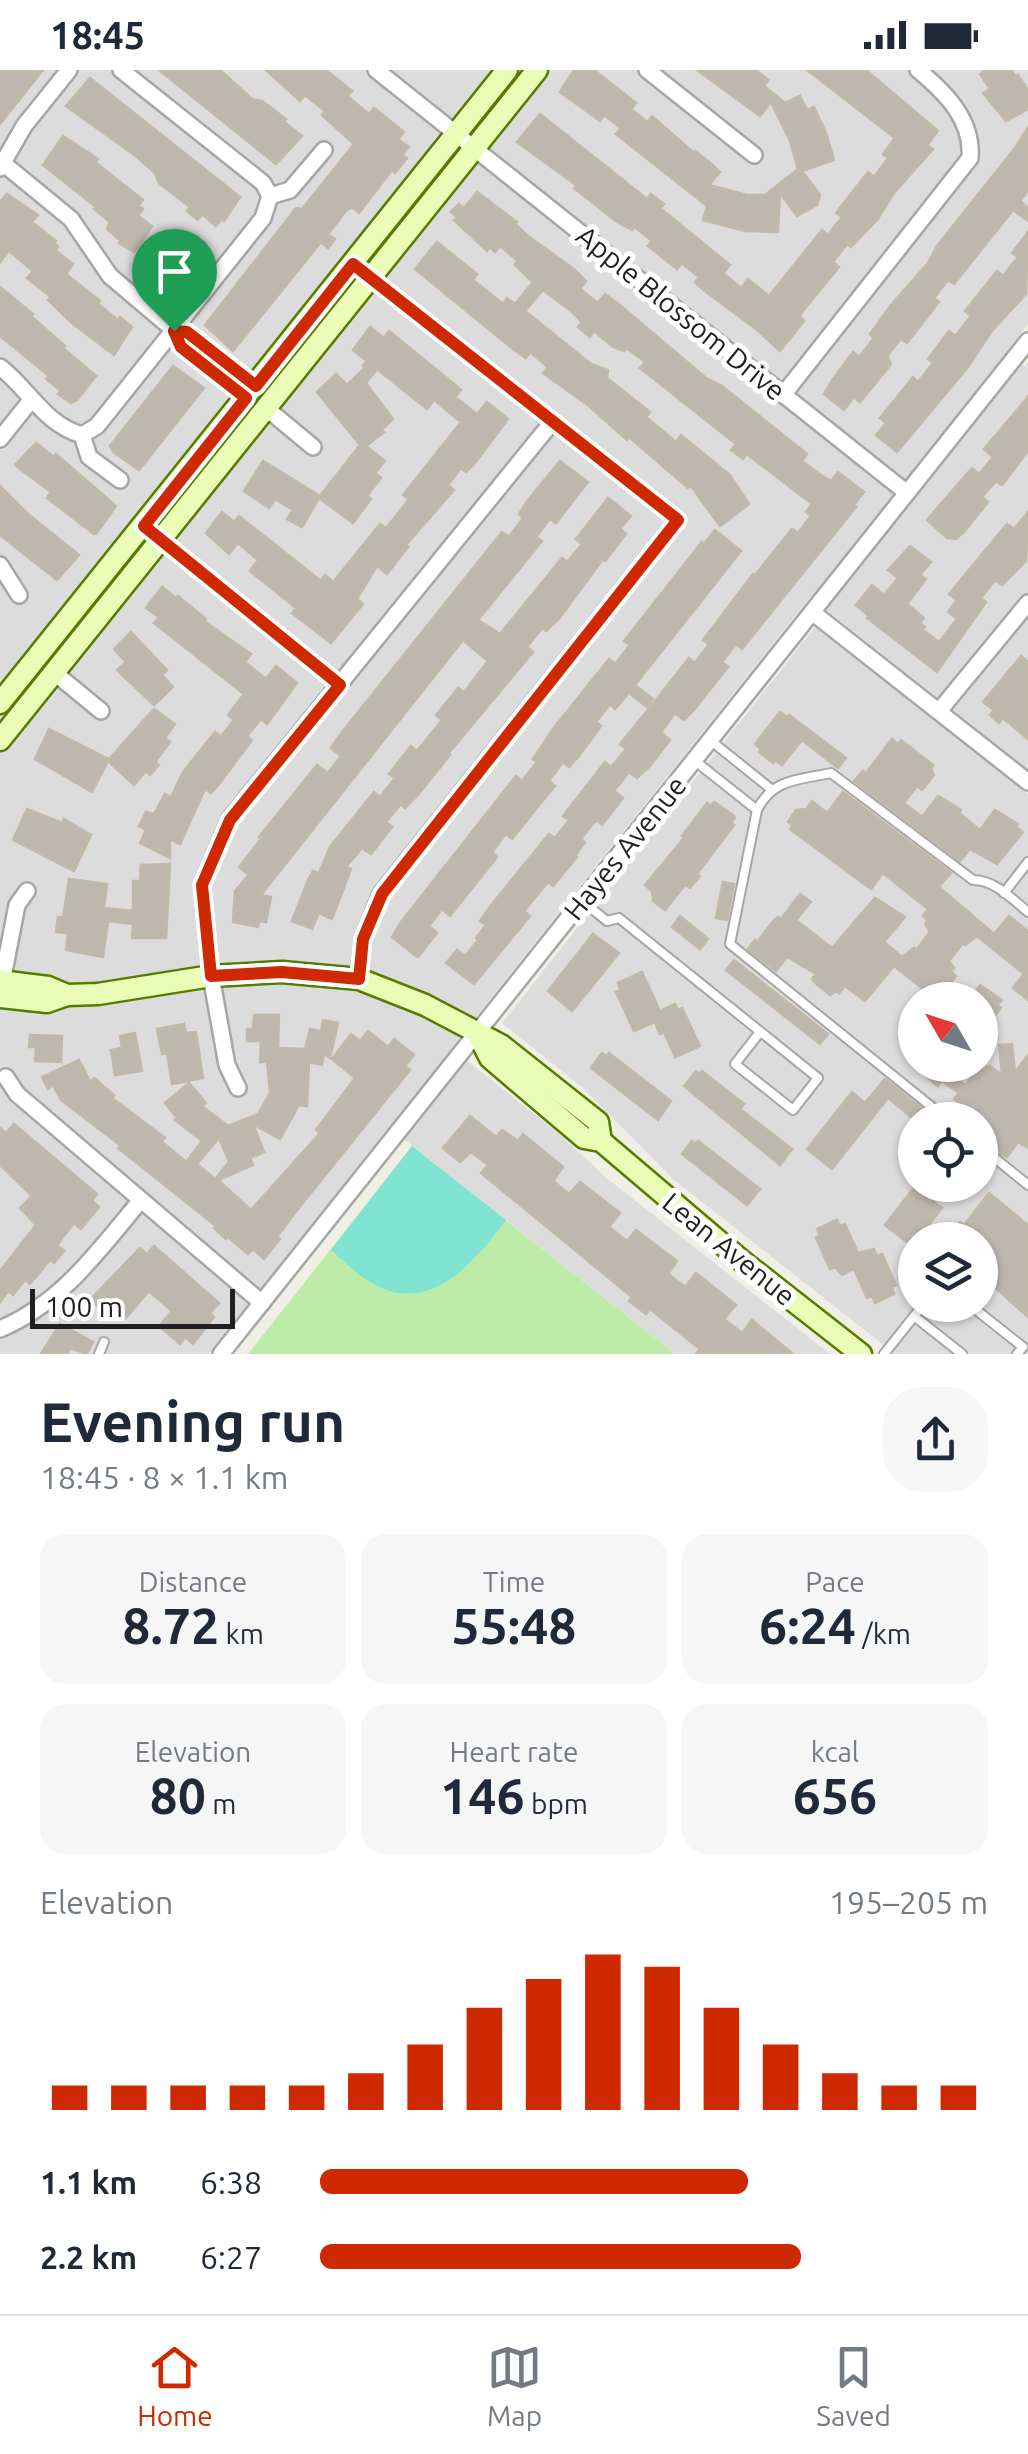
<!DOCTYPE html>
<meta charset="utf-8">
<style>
body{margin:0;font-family:Ubuntu,sans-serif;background:#f6f6f7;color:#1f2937;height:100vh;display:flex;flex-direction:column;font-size:38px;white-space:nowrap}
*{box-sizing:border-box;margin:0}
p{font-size:32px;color:#747a83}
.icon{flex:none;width:55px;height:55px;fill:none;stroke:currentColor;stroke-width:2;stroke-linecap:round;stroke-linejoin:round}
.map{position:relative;height:1284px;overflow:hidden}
.details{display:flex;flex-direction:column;background:#fff;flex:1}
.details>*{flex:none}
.needle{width:65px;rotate:309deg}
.controls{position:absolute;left:898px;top:912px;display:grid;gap:20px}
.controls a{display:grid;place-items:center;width:100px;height:100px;border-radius:50%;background:#fff;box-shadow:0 2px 8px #0004;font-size:50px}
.scale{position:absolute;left:30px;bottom:25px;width:205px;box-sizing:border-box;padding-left:10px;border:5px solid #1f1f1f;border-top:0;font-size:28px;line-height:35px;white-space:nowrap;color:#1f1f1f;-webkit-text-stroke:8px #fff;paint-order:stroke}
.pin{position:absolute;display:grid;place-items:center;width:85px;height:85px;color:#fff;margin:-102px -42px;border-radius:50% 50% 50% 0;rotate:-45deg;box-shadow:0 0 10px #0007}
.pin .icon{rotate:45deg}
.round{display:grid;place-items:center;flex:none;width:105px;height:105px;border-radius:40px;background:#f6f6f7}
.headline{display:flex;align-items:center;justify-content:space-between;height:170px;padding:0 40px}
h1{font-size:55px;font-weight:700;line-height:75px}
.stats{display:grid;grid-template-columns:repeat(3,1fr);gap:15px;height:170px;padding:10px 40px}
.stats div{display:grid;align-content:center;border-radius:25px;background:#f6f6f7;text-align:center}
.stats b{font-size:50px;font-weight:700}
.stats small{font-size:28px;font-weight:400}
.stats p{font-size:28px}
.chart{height:280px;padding:20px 40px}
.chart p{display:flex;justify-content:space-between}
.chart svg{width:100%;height:180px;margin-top:10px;stroke:#ce2900;stroke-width:6}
ul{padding:0 40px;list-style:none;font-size:32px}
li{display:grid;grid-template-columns:160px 120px 1fr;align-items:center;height:75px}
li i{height:25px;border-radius:12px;background:#ce2900}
.status{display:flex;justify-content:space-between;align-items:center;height:70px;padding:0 50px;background:#fff;direction:ltr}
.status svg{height:28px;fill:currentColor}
.menu{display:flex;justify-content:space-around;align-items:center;height:140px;border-top:2px solid #e0e1e3;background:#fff;font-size:28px;color:#747a83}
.menu a{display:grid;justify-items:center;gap:5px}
.menu .active{color:#ce2900}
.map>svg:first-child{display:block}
</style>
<div class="status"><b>18:45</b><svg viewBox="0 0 49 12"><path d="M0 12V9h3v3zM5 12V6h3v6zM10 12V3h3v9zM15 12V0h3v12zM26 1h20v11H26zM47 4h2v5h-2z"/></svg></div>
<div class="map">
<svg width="1028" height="1284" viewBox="0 0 1028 1284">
<rect width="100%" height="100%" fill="#f0efe5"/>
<!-- residential -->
<g fill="#dddcdc" fill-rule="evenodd">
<path d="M0 0H1028V254L1006 282 1024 296 1028 292V700L810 527 451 978 552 1058 609 1110 830 1284H675L389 1057 209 1284H0Z"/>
<path d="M815 557 1028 724V1284H895L673 1109 583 1018 502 953ZM915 930H980V995H915ZM915 1050H980V1115H915ZM915 1170H980V1235H915Z"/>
</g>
<!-- grass -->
<path fill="#bdeca9" d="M412 1076 675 1284H248Z"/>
<!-- pitch -->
<path fill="#80e2d0" d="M412 1076 506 1150C473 1194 427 1250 367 1210 354 1202 343 1190 331 1180Z"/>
<!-- building -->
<g fill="#bdb8ae" stroke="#c2b8a7" stroke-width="2.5" fill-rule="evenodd">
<path d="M0 0H43L0 54Z"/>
<path d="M159 0H220L252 29 262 31 286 49 284 52 302 66 276 94Z"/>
<path d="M266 0H326L352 21 347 26 369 44 374 38 404 62 398 69 409 77 402 85 407 88 395 103 392 100 359 143 352 137 346 141 328 164 335 169 328 178 321 172 233 281 205 255 296 138 302 139 354 74 322 45 325 41 305 25 300 31Z"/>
<path d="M574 0H594L636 33 631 39 647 52 652 46 694 83 695 81 709 92 720 102 709 115 747 125H765L798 99 790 71 771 32 760 46 697 0H756L768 10 764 16 785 33 800 26 807 40 814 37 826 63 834 90 802 101 820 125 817 135 797 146 780 123 778 162 745 161 703 150 707 136 616 64 621 58 604 45 600 51 560 22Z"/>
<path d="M807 0H866L938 61 927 75 933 79 894 123 877 150 851 177 847 174 833 192 839 197 799 246 804 251 780 281 756 259 706 222 695 212 699 207 682 193 677 199 648 176 652 171 635 157 632 160 617 152 574 118 576 115 517 72 540 44 647 129 651 124 664 134 660 138 730 195 723 203 741 218 748 209 769 226 822 160 828 165 842 147 836 143 868 102 874 107 888 88 883 84 895 68Z"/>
<path d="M986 0H1011L1016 7 1018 5 1028 20V39L1006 51 983 23 990 19 980 4Z"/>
<path d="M90 8 240 127 224 151 222 149 216 156 202 144 198 150 187 141 190 137 159 113 155 103 137 87 66 36Z"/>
<path d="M1028 57V121L1020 131 1028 138V151L1013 140 954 214 948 210 934 228 939 232 907 273 901 269 887 286 891 294 866 325 860 332 854 327 844 340 824 324 833 309 853 282 859 287 874 268 870 264 891 235 928 193 937 176 1015 78Z"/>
<path d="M63 66 98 89 95 92 143 130 138 136 143 139 138 146 152 156 134 182 119 173 121 171 107 159 110 152 94 139 96 137 43 95Z"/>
<path d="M477 122 517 152 515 154 528 166 574 199 586 211 580 219 598 233 605 224 621 236 706 308 722 316 807 384 802 391 818 403 831 411 838 402 864 422 853 436 856 437 742 579 736 574 722 592 728 597 694 640 684 650 675 643 661 662 670 670 650 696 637 708 629 702 614 721 623 728 602 755 596 750 581 769 585 772 575 786 577 787 553 816 548 812 524 841 530 846 474 914 446 893 457 880 465 886 478 870 476 868 486 855 480 851 492 834 549 764 555 768 569 750 563 746 605 692 611 697 626 679 620 674 655 631 689 588 695 593 709 574 703 570 753 504 755 505 792 459 798 463 811 446 806 442 812 434 747 384 743 389 731 380 736 374 640 298 645 292 627 278 624 281 613 277 594 261 590 267 578 257 582 252 571 241 543 220 525 241 591 294 608 300 607 308 650 342 646 347 676 372 681 365 730 405 749 434 720 456 690 415 688 418 629 367 627 370 589 336 543 303 548 297 530 282 526 288 514 280 415 199 437 172 477 204 473 210 503 234 507 228 515 234 533 212 515 195 517 190 500 176 495 182 489 177 487 181 454 150 457 147 451 142 459 134 464 138Z"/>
<path d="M7 124 38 145 32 152 56 171 54 173 58 177 55 180 73 194 66 204 100 231 98 234 118 250 120 247 132 257 114 285 73 254 48 230 51 227 27 208 33 201 9 181 0 192V132Z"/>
<path d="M1028 162 1026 224 991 262 968 297 897 382 876 365 886 353 880 348 913 307 918 312 933 293 928 289 949 261 955 266 971 246 965 241 997 201 1003 206 1018 187 1012 183Z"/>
<path d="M175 167 201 188 198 192 201 194 180 220 174 219 151 197Z"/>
<path d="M0 217 33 244 31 246 65 276 63 278 96 306 77 330 71 333 58 324 61 321 46 309 49 306 0 266Z"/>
<path d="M370 257 384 268 389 261 448 309 461 320 455 327 477 344 487 332 508 349 476 392 466 402 461 398 448 415 454 420 406 475 408 477 387 504 377 496 357 529 363 534 331 573 292 543 296 538 250 501 258 490 238 473 229 484 206 463 222 442 234 452 239 446 321 511 325 505 333 512 380 454 386 458 399 442 409 429 403 425 461 352 434 330 427 339 377 299 366 313 393 349 381 360 384 362 366 376 385 391 375 403 381 408 367 426 371 429 353 453 319 428 302 457 287 449 293 440 275 429 269 438 244 421 263 391 320 426 360 375 317 322 336 304 347 315 365 298 363 296 367 291 353 280Z"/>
<path d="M173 296 204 318 139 400 113 382 110 376Z"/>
<path d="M1028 327V381L1002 415 996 411 982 427 988 432 964 462 956 469 947 468 927 450 972 398 979 404 993 387 984 379Z"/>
<path d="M36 373 54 387 56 384 116 436 97 463 94 464 47 428 51 422 15 395Z"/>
<path d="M560 391 588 412 556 453 550 449 536 467 542 471 478 550 500 564 562 488 567 492 582 474 576 469 608 428 631 446 620 459 626 464 605 491 603 489 559 549 546 561 542 558 527 577 533 582 448 684 450 685 418 725 405 738 401 734 386 752 392 757 371 784 362 778 346 797 351 799 332 849 319 843 312 859 292 851 308 810 313 801 319 803 330 777 374 722 380 727 395 708 389 704 411 676 417 681 442 650 436 645 454 623 458 618 464 622 488 591 463 570 261 825 271 827 266 852 259 851 258 857 233 852 235 821 249 805 239 797 261 769 259 767 317 695 328 703 341 686 331 678 339 666 502 462 509 467 523 448 519 444 528 430Z"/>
<path d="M0 416 28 444 79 485 57 510 0 465Z"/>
<path d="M1028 442 1026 491 1002 515 995 510 981 528 986 532 937 602 867 548 869 546 856 535 872 515 884 525 898 508 888 500 910 476 931 492 920 505 926 509 907 534 924 548 920 553 925 557 922 559 939 572 957 549 948 542 957 530 949 524 1007 454 1014 459Z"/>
<path d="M715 460 741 481 635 615 653 629 647 637 629 623 615 639 610 634 596 652 601 656 579 686 569 697 563 692 549 711 555 716 545 728 512 769 506 764 492 782 497 787 450 846 442 839 429 856 437 863 418 887 412 883 392 867 401 852 516 706 522 711 537 692 533 689 553 659 609 589 615 594 630 575 624 571 702 472 704 474Z"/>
<path d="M162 517 176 528 178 526 206 549 204 551 251 584 245 592 266 609 276 596 297 613 267 654 261 649 247 666 252 670 220 713 211 723 205 719 180 774 170 769V788L140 773 146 760 139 756 146 742 154 744 165 724 171 727 183 702 215 662 221 666 234 650 228 645 244 624 154 553 159 547 146 538Z"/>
<path d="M131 562 167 600 162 605 173 617 154 635 117 600 126 592 114 579Z"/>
<path d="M1021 586 1028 592V669L1003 648 999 653 990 645 994 640 983 632Z"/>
<path d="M154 639 175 654 165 668 170 672 155 692 159 695 150 705 146 701 134 715 108 691 92 722 35 689 49 659 109 689Z"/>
<path d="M780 642 787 647 789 645 846 688 838 698 802 670 782 695 775 690 773 693 759 682 761 679 755 674Z"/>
<path d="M892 669 898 674 901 670 933 695 931 699 934 705 922 720 917 716 904 733 922 747 938 726 961 740 959 743 980 760 995 740 1018 754 1016 757 1023 762 997 794 970 779 960 791 854 711 863 701 866 703Z"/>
<path d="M843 722 951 803 939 817 994 864 1009 846 1028 861V930L1013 918 1024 904 977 866 965 875 963 873 949 891 954 898 951 902 956 906 941 926 935 922 932 926 894 896 865 931 845 916 839 923 836 921 830 925 814 912 812 909 816 904 787 887 776 901 748 879 755 870 757 872 774 850 778 847 781 849 800 824 811 832 796 850 832 878 875 828 905 847 884 872 902 887 914 878 916 880 930 862 925 854 928 851 923 846 928 839 883 803 871 819 790 759 793 756 788 752 796 740 806 739 812 731 827 743Z"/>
<path d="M714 732 733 745 735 748 731 753 734 755 697 804 700 806 690 818 685 815 665 840 653 831 652 821 645 815 684 768 682 766 707 733 710 736Z"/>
<path d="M27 739 62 753 64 749 91 765 74 801 13 770Z"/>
<path d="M170 794 166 868H132L133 854 108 851 103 887 66 880 68 863 56 862 58 847 63 848 69 809 107 814 104 838 133 841V811H140L141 795Z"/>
<path d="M723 812 734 814 727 850 716 848Z"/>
<path d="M680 846 708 869 700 879 672 857Z"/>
<path d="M593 864 619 883 572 941 548 921Z"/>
<path d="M734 890 828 964 820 974 726 900Z"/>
<path d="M642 902 660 941 675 934 678 940 682 938 700 976 675 987 664 962 660 964 655 952 634 961 616 922 621 920 618 913Z"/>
<path d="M980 915 1002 930 997 935 1001 938 980 964V930H969Z"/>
<path d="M254 945H279L278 978 305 979 310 959 321 961 323 950 338 953 330 988 324 984 322 995 309 992 307 1036 299 1035 280 1069 253 1054 264 1082 250 1088 253 1095 218 1110 251 1140 320 1063 316 1060 355 1008 332 989 351 964 360 971 368 961 388 977 394 969 414 985 405 996 410 1000 294 1144 277 1167 280 1169 264 1189 253 1179 248 1184 228 1167 226 1169 214 1158 216 1156 118 1078 120 1075 61 1030 53 1015 48 1019 42 1007 79 990 91 1013 94 1008 114 1025 112 1028 165 1068 161 1071 186 1092 202 1071 175 1050 177 1048 165 1033 189 1013 206 1033 202 1036 228 1056 258 1044 270 1023 267 992H260L261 971H247V959H253ZM219 1068 229 1092 215 1109 197 1094Z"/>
<path d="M184 954 186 963 196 962 203 1008 172 1014 167 983 162 984 157 959Z"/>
<path d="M135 963 142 1001 115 1005 111 980 122 978 120 966Z"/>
<path d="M30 965 62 966 61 992 35 991 36 977H29Z"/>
<path d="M1012 974 1015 1002 1028 985V1078L1018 1072 1007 1087 980 1069V1050H971L954 1037 959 1032 954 1029 959 1023 942 1011 938 1016 935 1014 916 995H953L948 1002 965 1015 980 996 983 999 990 996 1002 1005 999 975Z"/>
<path d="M602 983 607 986 609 983 671 1031 658 1050 591 998Z"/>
<path d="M696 1001 700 1004 702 1001 744 1034 740 1039 792 1079 780 1095 684 1016Z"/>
<path d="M885 1009 936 1050H915L888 1028 832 1099 807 1079 852 1022 865 1033Z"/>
<path d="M470 1046 496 1067 502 1060 518 1071 523 1064 563 1097 553 1111 569 1124 580 1112 620 1143 609 1157 627 1171 636 1160 677 1191 668 1204 685 1217 696 1203 736 1235 724 1249 742 1263 752 1250 793 1284H696L700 1279 650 1239 646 1244 629 1231 632 1227 481 1103 488 1095 471 1082 460 1092 443 1078Z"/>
<path d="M14 1054 97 1124 92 1131 99 1137 81 1159 74 1153 57 1175 64 1181 54 1193 50 1190 30 1214 25 1210 13 1225 8 1221 0 1232V1201L36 1155 20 1138 32 1126 0 1095V1058L6 1063Z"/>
<path d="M692 1071 695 1074 698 1071 760 1119 747 1135 682 1084Z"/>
<path d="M916 1115H925L935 1123 930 1129 942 1138 912 1176 885 1155Z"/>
<path d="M989 1123 1028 1155V1247L980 1204V1170H946L960 1152 964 1155Z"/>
<path d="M837 1150 840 1156 845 1154 858 1183 874 1179 877 1186 882 1184 896 1215 892 1217 894 1224 875 1233 872 1226 867 1228 854 1199 842 1205 835 1197 830 1199 816 1168 820 1165 817 1159Z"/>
<path d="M154 1176 219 1233 210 1243 214 1247 193 1274 185 1267 180 1274 159 1256 172 1241 149 1221 125 1249 113 1239 108 1245 90 1230 140 1178 147 1184Z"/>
<path d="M60 1254 93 1272 87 1284 70 1278 67 1284H41Z"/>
</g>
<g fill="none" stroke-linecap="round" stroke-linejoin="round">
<defs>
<g id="lane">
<path d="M710 670 771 719"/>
<path d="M694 690 757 740"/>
<path d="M1004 823 1028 792"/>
<path d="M582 831 607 851 619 848 818 1008 793 1040 735 994 760 962"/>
<path d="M948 1050 730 874 757 740C773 708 799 710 831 703L973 810C995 810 1012 829 1028 842"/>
<path d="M980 1076 1028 1115"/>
<path d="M970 1235 1023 1277 1017 1284"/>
<path d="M914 1246 962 1284"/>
<path d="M99 1284 104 1272"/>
<path d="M884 1284 923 1235"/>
</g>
<g id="street">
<path d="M121 0 263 113 270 126"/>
<path d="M376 0 907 423"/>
<path d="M647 0 754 85"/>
<path d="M4 94 71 149 110 206 175 261 181 277 246 328"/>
<path d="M0 98 24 56 69 0"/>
<path d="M353 194 678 450 381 824 363 869 359 909"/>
<path d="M175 261 187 262 255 316"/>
<path d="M0 297C29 319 44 354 82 365L89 387 120 410"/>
<path d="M783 325 970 88C973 50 946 23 918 0"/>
<path d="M266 338 313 377"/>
<path d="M82 365 97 356 263 148 270 126 290 120 324 80"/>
<path d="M0 369 32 329"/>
<path d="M144 456 340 615"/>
<path d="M0 495 19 525"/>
<path d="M812 542 1028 712"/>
<path d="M56 604 101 641"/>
<path d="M939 641 1028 533"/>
<path d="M2 912 17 835 27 821"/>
<path d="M6 1007 17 1024 262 1233"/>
<path d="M238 1018 227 995 211 906 202 815 230 749 553 351"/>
<path d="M0 1259C62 1233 99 1180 141 1130"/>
<path d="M221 1284 1028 271"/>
</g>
<g id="secondary">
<path d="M0 633 507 0"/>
<path d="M0 670 537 0"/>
<path d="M0 911 48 917 67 925"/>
<path d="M0 927 47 932 67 925 98 924 211 906 282 902 359 909 425 935 501 975 598 1052 601 1071"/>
<path d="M477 963 490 988 584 1068 601 1071 741 1190 861 1284"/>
</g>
</defs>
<!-- lane casing -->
<use href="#lane" stroke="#a6a6a6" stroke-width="12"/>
<!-- street casing -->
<use href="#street" stroke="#a6a6a6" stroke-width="20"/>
<!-- secondary casing -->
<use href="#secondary" stroke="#567b01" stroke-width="25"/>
<!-- lane -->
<use href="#lane" stroke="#fff" stroke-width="8"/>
<!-- street -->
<use href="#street" stroke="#fff" stroke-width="15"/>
<!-- secondary -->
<use href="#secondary" stroke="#ebfcb7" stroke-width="20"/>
</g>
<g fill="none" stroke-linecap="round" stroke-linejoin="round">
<defs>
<path id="route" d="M353 194 678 450 382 824 363 869 359 909 282 902 211 906 202 815 230 750 340 615 144 456 246 328 181 277 174 261 187 262 256 316Z"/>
</defs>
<!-- route casing -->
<use href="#route" stroke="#fff" stroke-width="20"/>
<!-- route -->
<use href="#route" stroke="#ce2900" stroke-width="12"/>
</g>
<g text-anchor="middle" stroke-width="10" stroke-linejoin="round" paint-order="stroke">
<!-- street labels -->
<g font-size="28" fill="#1f1f1f" stroke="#fff">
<text transform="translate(681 243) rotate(39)" y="10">Apple Blossom Drive</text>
<text transform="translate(625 778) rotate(-51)" y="10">Hayes Avenue</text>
<text transform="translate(729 1179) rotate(39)" y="10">Lean Avenue</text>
</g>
</g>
</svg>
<div class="controls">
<a><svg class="needle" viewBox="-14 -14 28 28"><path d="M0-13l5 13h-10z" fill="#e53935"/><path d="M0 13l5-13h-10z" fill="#747a83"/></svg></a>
<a><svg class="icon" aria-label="locate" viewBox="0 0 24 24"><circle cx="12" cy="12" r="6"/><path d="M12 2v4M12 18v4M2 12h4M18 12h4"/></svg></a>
<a><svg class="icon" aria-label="layers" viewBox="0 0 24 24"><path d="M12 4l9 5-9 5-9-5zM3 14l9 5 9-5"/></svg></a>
</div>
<div class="scale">100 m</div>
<div class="pin" style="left:174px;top:261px;background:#1e9e55"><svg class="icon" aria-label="arrive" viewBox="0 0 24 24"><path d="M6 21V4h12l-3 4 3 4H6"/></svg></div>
</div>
<section class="details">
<div class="headline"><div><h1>Evening run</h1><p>18:45 · 8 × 1.1 km</p></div><a class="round"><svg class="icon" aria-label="share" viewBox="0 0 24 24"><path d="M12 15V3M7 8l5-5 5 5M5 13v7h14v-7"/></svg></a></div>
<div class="stats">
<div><p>Distance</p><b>8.72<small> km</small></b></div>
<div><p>Time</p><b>55:48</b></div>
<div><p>Pace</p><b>6:24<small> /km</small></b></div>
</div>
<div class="stats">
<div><p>Elevation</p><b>80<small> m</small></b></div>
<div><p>Heart rate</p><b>146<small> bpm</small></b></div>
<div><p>kcal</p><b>656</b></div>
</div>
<div class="chart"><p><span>Elevation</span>195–205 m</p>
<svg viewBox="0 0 160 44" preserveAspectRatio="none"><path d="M5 44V38M15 44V38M25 44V38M35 44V38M45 44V38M55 44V35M65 44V28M75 44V19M85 44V12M95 44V6M105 44V9M115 44V19M125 44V28M135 44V35M145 44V38M155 44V38"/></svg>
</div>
<ul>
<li><b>1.1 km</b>6:38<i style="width:64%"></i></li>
<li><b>2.2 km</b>6:27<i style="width:72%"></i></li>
</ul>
</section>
<nav class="menu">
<a class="active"><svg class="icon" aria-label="home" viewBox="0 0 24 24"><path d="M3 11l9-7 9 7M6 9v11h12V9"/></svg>Home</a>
<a><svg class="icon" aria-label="map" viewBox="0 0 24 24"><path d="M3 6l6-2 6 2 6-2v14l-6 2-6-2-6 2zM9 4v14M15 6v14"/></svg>Map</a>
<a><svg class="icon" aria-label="saved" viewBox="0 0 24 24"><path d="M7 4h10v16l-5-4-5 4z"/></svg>Saved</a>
</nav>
